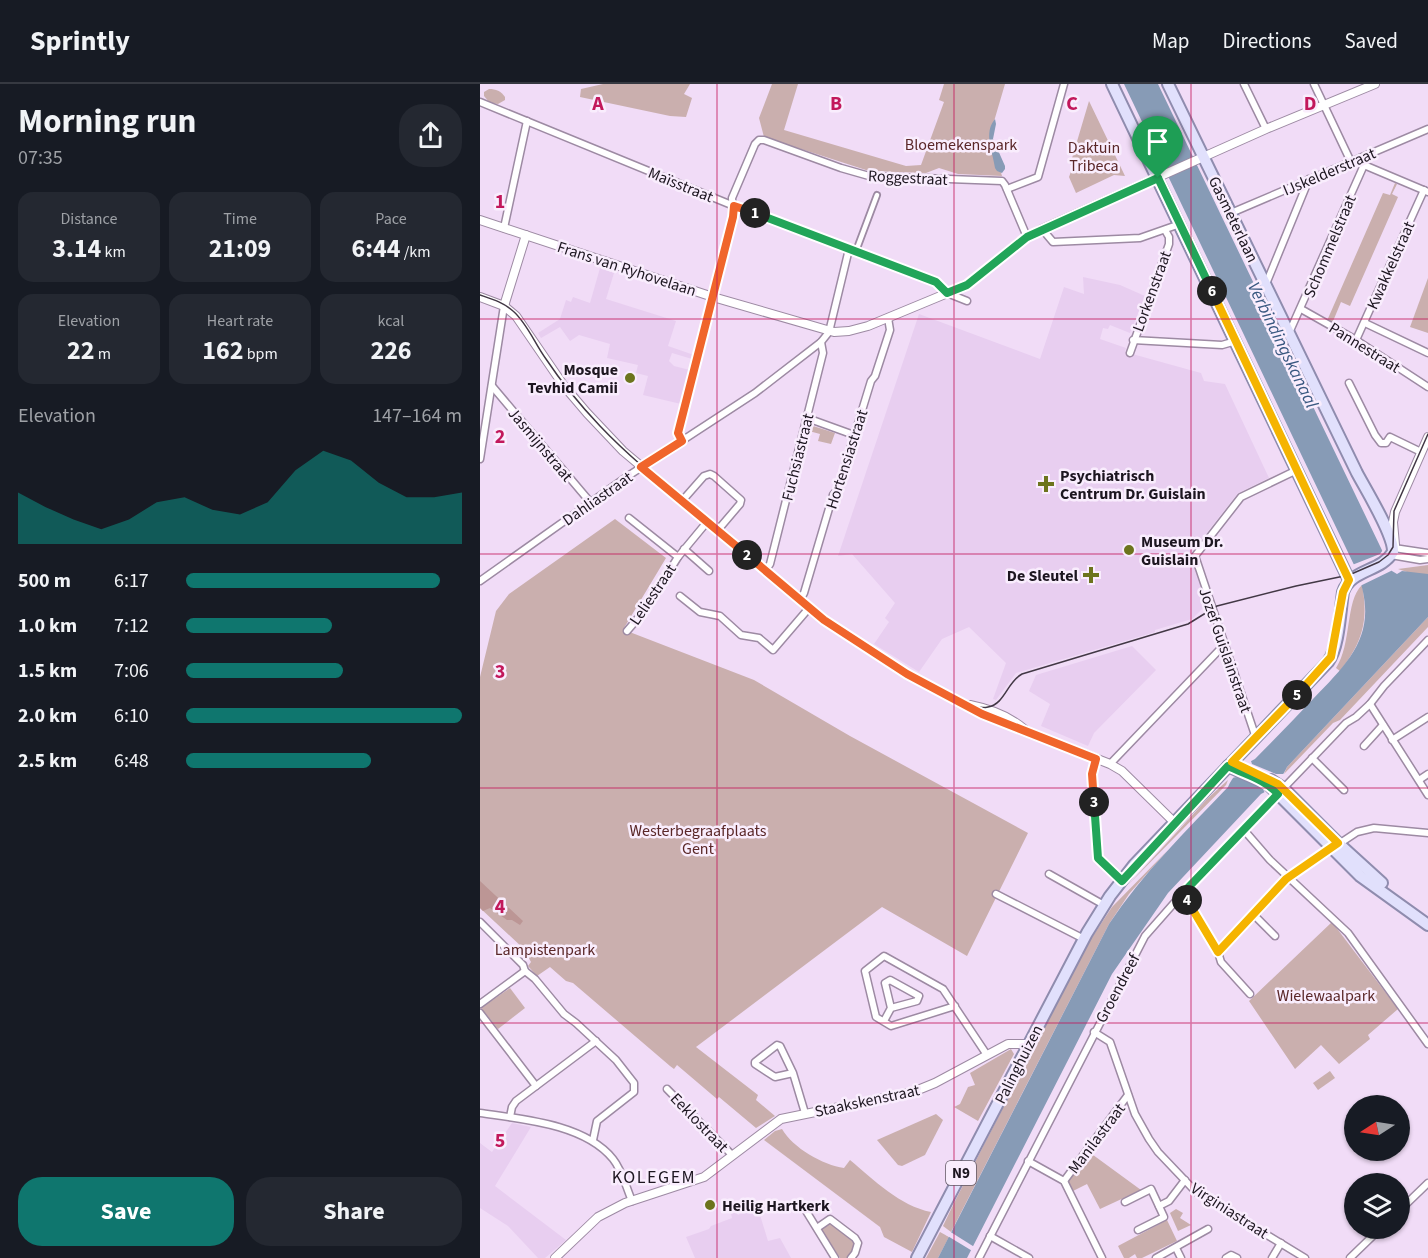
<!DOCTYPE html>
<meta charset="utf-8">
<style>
body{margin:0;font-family:"Source Sans 3",sans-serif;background:#242831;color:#f1f3f6;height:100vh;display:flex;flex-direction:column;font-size:22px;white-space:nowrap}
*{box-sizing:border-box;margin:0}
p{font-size:20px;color:#9ea1a6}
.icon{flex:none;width:33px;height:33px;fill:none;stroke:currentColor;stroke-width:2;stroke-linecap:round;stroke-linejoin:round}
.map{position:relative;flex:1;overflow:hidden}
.side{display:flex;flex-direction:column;background:#171b24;width:480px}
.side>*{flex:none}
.needle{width:39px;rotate:258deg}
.buttons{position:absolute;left:864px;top:1011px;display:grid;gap:12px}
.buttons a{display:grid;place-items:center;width:66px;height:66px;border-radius:50%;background:#171b24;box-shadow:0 2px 4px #0004;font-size:30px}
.pin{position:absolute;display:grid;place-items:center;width:51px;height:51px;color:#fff;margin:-62px -26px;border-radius:50% 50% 50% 0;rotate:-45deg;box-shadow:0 0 6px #0007}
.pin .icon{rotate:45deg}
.km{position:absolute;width:30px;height:30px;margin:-15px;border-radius:50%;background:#222;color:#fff;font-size:16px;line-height:30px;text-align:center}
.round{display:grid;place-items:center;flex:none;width:63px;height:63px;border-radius:24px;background:#242831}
.head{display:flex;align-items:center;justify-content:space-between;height:102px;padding:0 18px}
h1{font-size:33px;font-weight:700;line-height:45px}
.figures{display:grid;grid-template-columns:repeat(3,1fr);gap:9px;height:102px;padding:6px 18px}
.figures div{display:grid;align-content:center;border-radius:15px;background:#242831;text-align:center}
.figures b{font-size:26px;font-weight:700}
.figures small{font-size:16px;font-weight:400}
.figures p{font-size:16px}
.chart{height:168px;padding:12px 18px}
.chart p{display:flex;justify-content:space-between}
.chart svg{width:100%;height:108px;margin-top:6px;fill:#0f766e;opacity:.7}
.primary-button{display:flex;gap:12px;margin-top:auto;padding:12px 18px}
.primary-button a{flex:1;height:69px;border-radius:24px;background:#0f766e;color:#fff;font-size:24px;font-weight:700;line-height:69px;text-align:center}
.primary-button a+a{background:#242831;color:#f1f3f6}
ul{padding:0 18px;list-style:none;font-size:20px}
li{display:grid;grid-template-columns:96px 72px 1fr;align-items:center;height:45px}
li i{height:15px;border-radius:8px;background:#0f766e}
header{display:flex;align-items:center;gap:36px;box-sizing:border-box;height:84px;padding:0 30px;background:#171b24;border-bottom:2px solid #363941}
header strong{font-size:28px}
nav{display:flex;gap:33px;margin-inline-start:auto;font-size:21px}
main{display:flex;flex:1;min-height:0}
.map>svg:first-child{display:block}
</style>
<header>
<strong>Sprintly</strong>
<nav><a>Map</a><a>Directions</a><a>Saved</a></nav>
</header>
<main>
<section class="side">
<div class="head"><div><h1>Morning run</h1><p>07:35</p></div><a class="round"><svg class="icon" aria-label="share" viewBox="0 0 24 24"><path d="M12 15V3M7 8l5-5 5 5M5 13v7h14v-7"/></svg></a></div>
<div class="figures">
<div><p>Distance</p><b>3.14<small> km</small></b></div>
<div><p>Time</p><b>21:09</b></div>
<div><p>Pace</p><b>6:44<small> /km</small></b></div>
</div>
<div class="figures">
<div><p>Elevation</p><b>22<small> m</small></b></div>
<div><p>Heart rate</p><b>162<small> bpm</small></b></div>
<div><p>kcal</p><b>226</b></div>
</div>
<div class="chart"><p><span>Elevation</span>147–164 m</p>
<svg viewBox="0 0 160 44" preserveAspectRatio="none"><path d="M0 44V23L10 29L20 34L30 38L40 34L50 27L60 25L70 30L80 32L90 27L100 14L110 6L120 10L130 19L140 25L150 25L160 23V44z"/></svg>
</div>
<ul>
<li><b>500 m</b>6:17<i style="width:92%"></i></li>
<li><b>1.0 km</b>7:12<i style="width:53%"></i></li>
<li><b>1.5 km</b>7:06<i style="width:57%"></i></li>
<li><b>2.0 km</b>6:10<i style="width:100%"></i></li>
<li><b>2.5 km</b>6:48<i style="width:67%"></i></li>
</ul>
<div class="primary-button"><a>Save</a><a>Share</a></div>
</section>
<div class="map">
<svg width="948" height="1174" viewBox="0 0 948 1174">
<rect width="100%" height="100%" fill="#f1dcf7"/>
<!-- built -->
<g fill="#e8cef0">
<path d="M120 184 134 189 126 215 196 237 188 262 214 271 212 275 192 269 189 277 194 282 210 286 201 320 163 311 168 292 156 289 158 281 127 274 130 260 99 251 90 257 80 243 61 254 58 249 80 235 86 216 91 218 93 213 110 219Z"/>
<path d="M603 193 640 201 665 212 650 249 630 241 628 245 623 244 620 255 646 264 645 268 721 289 724 297 745 300 789 394 758 409 710 470 727 520 712 535 675 546V548L536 589 516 616 513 615 526 579 489 543 462 555 439 588 394 560 409 538 405 534 415 519 372 470 358 472 439 230 560 275 584 203 604 210Z"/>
<path d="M652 562 676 586 614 649 608 662 561 642 570 620 549 607 556 591Z"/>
<path d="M32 1039 51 1043 15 1102 86 1156 65 1174H58L28 1142 0 1124V1059L12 1068Z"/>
<path d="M270 1125 275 1133 280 1131 288 1157 300 1154 311 1174H215L206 1153 229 1145 231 1142 252 1134 251 1130 256 1128 258 1131Z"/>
</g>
<!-- green -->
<g fill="#caafae">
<path d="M123 0H210L204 10 212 14 206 33 190 32 100 13 101 5Z"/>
<path d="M292 0H318L304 46 426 82 441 81 464 18 459 16 464 0H525L510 51 522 92 478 90 459 84 446 89 389 87 284 53 279 34Z"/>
<path d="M9 5C16 5 21 7 25 13V16L18 20 10 19 4 12V8Z"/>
<path d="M609 17 645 92 634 91 596 109 589 93 593 82 590 81Z"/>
<path d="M915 99 917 100 912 110 918 113 870 222 861 218 851 242 846 239 903 109 910 111Z"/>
<path d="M948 194V249L930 243Z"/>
<path d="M330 341 355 349 351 360 338 357 340 350 329 347Z"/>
<path d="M135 435 186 474 144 544 147 547 274 596 370 652 548 749 487 872 402 823 216 963 278 1011 276 1016 295 1032 276 1044 239 1013 237 1015 197 981 194 985 190 982 93 899 86 897 70 883 57 892 48 882 51 878 44 865 0 824V593L16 527 29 510Z"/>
<path d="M948 481V490H933L918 485Z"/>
<path d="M882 501C889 537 882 559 860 587L856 584C872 560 865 517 882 501Z"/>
<path d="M948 533V543L860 636 853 639 804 690 807 683Z"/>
<path d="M748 696 746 701 648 801 728 714Z"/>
<path d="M688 766 649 810 629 840 471 1148 463 1142 475 1117 607 861 632 823Z"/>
<path d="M852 838 918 925 888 951 890 955 859 980 841 961 815 985 769 917Z"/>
<path d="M30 904 45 924 18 945 1 924Z"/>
<path d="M531 965 534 970 498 1037 474 1023 480 1020 488 1003 495 1001 490 989Z"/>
<path d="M850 987 855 994 838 1006 833 999Z"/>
<path d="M456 1030 463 1036 445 1071 422 1082 418 1081 397 1056Z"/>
<path d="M302 1045C313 1064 343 1081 364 1084L370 1076C394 1096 420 1122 451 1128L432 1168 404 1153 400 1143 284 1056 295 1047Z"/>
<path d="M609 1068 661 1106 620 1125 607 1100 593 1107 587 1097Z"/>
<path d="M696 1125 703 1129 700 1134 711 1141 698 1147 690 1129Z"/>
<path d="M687 1136 697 1157 662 1174H657L655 1170 649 1174H644L638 1162Z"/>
<path d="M349 1140 354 1142 373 1156 375 1160 369 1174H360L341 1145Z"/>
<path d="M460 1148 469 1153 458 1174H446Z"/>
</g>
<!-- forest -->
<path fill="#bc9695" d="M0 797 43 837 40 841 32 836H27L10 824 3 827 0 824Z"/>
<!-- water -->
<g fill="#879bb6">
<path d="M644 0H678L912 487 917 490 922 487 948 490V533L807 683C802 694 793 704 781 710L688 809 632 890 487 1174H458L629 840C663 789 706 747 748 703 753 691 764 680 775 675 795 655 814 635 833 615 874 573 900 546 876 485Z"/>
<path d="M515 35 516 40 513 55 525 82V85L522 89 517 87 515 84C513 68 503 49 515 35Z"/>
</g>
<!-- pier -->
<g fill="#f1dcf7">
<path d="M905 463 915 485 880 502 872 481 900 470Z"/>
<path d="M770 674 772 680 796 690H807L806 693 786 711 782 703 758 693 749 694Z"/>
<path d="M469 1147 496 1164 494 1168 466 1151Z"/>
</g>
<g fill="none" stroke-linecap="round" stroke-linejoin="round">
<defs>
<path id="pedestrian" d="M376 167 397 111"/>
<g id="minor">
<path d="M764 0 786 45"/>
<path d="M834 0 871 78"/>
<path d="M0 18 254 122 456 198 467 209 487 217"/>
<path d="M884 81 948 108"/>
<path d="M527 105 558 93 584 0"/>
<path d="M751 129 948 45"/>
<path d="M24 144 47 37"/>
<path d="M562 145 573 158 660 154 700 140"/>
<path d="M786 200 829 95"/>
<path d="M821 225 876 256 948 303"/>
<path d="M885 239 948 269"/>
<path d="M809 249 884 81 880 74"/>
<path d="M653 256 742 261 756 257"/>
<path d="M876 256 944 106"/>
<path d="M650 269 689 160V153L685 146"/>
<path d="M869 299 895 351 901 359H906L910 353 941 368"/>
<path d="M12 302 111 419"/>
<path d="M327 334 374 351"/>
<path d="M202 357 198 349 253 133 252 114 275 60 279 56H284L361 84 389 92 522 97 525 101 547 153"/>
<path d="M0 375 24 222"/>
<path d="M202 417 224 392 230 390 234 392 261 416 260 420 237 447"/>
<path d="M149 434 198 473"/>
<path d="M914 464 948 469"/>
<path d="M204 465 229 487"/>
<path d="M911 471 940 476 948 475"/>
<path d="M285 487 290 480 343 269 341 258"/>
<path d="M0 497 148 392 275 309 341 258 349 248 369 165"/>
<path d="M200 512 220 528 240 532 261 551 279 554 293 566 329 524"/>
<path d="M320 516 324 509 353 411 358 405 391 297 395 292 410 246 408 234"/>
<path d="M147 547 165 526 198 473 227 438"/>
<path d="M890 620 948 711"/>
<path d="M776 654 715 472 761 413 817 386"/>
<path d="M912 656 948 633"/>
<path d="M884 662 903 641"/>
<path d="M832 674 864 706"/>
<path d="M616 675 612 690 618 774 641 797"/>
<path d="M630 680 744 561"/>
<path d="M939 696 948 690"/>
<path d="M764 746 790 776 868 849 948 960"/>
<path d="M569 790 624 821"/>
<path d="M516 810 604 855"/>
<path d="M702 810 706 814 738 868 741 878 770 910"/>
<path d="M773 830 795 852"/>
<path d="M0 838 43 881 45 887 55 895 84 930 96 939 136 976 154 999V1008L117 1037 113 1056"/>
<path d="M738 868 806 795 877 748 894 744 948 749"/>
<path d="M0 920 45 887"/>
<path d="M475 922 411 942 396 933 385 887 404 872 463 905 507 971"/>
<path d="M0 929 56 1002"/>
<path d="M404 937 411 924 437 917 439 912 410 896 405 899 411 924"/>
<path d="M614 948 630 958 655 1030 669 1055 678 1068 716 1108 825 1174"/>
<path d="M313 989 300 962 297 961 275 978V980L295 993 313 989 325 1029"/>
<path d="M187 1005 252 1071"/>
<path d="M0 1029C42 1035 105 1040 133 1075 142 1086 146 1103 152 1117"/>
<path d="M30 1033 32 1023 36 1017 116 957"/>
<path d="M548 1077 584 1097 622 1174"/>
<path d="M584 1097 648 1011"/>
<path d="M645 1118 671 1105 684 1133 658 1146"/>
<path d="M679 1122 689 1117 705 1096"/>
<path d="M920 1126 948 1099"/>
<path d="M326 1127 355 1174"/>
<path d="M337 1144 350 1135 375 1154 378 1159 375 1169 371 1174"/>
<path d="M510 1152 549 1174"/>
<path d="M696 1164 701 1174"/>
<path d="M499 1174 665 852 702 810 866 639 876 633 890 620 904 602 948 556"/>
<path d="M676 1174 728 1145"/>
<path d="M746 1174 751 1171 757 1174"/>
<path d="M792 1174 801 1159"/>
<path d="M870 1174 901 1144"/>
</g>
<g id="tertiary">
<path d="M0 136 233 213 354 248 369 247 388 242 487 201 541 157 562 145 786 45 895 0"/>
<path d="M0 213 24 222 36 232 84 302 107 329 143 367 344 536 427 590 502 630 630 680 642 687 695 739"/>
<path d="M24 222 46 151"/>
<path d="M915 461 913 438 915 428 948 353"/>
<path d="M490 621C510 625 529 632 544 645"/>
<path d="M75 1174 118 1133 145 1119 224 1093 301 1035 433 1008 455 999 528 960H548"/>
</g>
<g id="primary">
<path d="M632 0 869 496"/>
<path d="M748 682 788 700 880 792 948 841"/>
<path d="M791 696 803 704 858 759 902 799"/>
<path d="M437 1174 607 849 630 812 654 781 848 578C859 563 860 528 863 508 871 485 901 488 913 468 914 451 886 406 877 389L688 0"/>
</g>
</defs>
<!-- pedestrian casing -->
<use href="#pedestrian" stroke="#9d8aa3" stroke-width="8"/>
<!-- minor casing -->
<use href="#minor" stroke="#9d8aa3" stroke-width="9"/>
<!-- tertiary casing -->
<use href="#tertiary" stroke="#9d8aa3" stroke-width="10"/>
<!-- primary casing -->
<use href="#primary" stroke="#8f8cae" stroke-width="14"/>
<!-- pedestrian -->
<use href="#pedestrian" stroke="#fff" stroke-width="4.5"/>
<!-- minor -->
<use href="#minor" stroke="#fff" stroke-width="6"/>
<!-- tertiary -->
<use href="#tertiary" stroke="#fff" stroke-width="8"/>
<!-- primary -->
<use href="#primary" stroke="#e1e0fc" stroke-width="10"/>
<!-- tram -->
<path stroke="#423845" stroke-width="1.5" d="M0 211C12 215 23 218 33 227 47 239 55 260 66 275 82 299 101 322 120 342 157 381 200 413 240 447 313 508 384 570 469 611 480 616 495 626 508 623 525 620 527 598 542 590L708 540 737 522 816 502 869 491 899 478 908 471 913 463 914 427 948 350"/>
</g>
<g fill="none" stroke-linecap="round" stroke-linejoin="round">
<defs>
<path id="split-1" d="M275 129 456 198 467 209 487 201 547 153 678 94"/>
<path id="split-2" d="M267 471 161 383 202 357 198 349 253 133 254 122 275 129"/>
<path id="split-3" d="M267 471 344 536 427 590 502 630 616 675 612 690 614 718"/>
<path id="split-4" d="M614 718 618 774 642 797 748 682C766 691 785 695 798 710L702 810 707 816"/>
<path id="split-5" d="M707 816 738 868 806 795 858 759 798 700 752 678 817 611"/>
<path id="split-6" d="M732 207 869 496 863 508 851 573 817 611"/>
<path id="split-7" d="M678 94 732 207"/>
</defs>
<!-- split-1 casing -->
<use href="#split-1" stroke="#fff" stroke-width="12"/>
<!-- split-2 casing -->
<use href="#split-2" stroke="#fff" stroke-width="12"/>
<!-- split-3 casing -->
<use href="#split-3" stroke="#fff" stroke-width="12"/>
<!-- split-4 casing -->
<use href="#split-4" stroke="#fff" stroke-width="12"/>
<!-- split-5 casing -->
<use href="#split-5" stroke="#fff" stroke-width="12"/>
<!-- split-6 casing -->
<use href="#split-6" stroke="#fff" stroke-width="12"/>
<!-- split-7 casing -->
<use href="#split-7" stroke="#fff" stroke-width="12"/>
<!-- split-1 -->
<use href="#split-1" stroke="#22a559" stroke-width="8"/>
<!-- split-2 -->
<use href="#split-2" stroke="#f0652b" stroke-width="8"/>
<!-- split-3 -->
<use href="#split-3" stroke="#f0652b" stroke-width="8"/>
<!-- split-4 -->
<use href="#split-4" stroke="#22a559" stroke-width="8"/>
<!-- split-5 -->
<use href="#split-5" stroke="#f5b400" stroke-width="8"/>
<!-- split-6 -->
<use href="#split-6" stroke="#f5b400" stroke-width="8"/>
<!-- split-7 -->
<use href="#split-7" stroke="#22a559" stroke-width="8"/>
</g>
<!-- grid -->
<path fill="none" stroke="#c2185b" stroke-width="1.5" stroke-opacity="0.55" d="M237 0V1174M474 0V1174M711 0V1174M0 235H948M0 470H948M0 704H948M0 939H948"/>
<!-- markers -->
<g fill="#6c741d" stroke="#f9edfd" stroke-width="2">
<circle cx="150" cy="294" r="6"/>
<path d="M563 391h6v6h6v6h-6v6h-6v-6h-6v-6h6z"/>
<circle cx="649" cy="466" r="6"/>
<path d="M608 482h6v6h6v6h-6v6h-6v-6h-6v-6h6z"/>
<circle cx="230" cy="1121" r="6"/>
</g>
<g text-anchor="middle" stroke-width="5" stroke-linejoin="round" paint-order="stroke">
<!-- shield labels -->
<rect fill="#f9edfd" stroke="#5f5662" stroke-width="1.5" x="466" y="1077" width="30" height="24" rx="4.5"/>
<g font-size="15" font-weight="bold" fill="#1d1620">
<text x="481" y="1094">N9</text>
</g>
<!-- park labels -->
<g font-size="16" fill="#5a2728" stroke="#f9edfd">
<text x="481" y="66">Bloemekenspark</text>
<text x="614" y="69">Daktuin<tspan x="614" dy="18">Tribeca</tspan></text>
<text x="218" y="752">Westerbegraafplaats<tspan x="218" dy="18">Gent</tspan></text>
<text x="65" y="871">Lampistenpark</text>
<text x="846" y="917">Wielewaalpark</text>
</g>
<!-- street labels -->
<g font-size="16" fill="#1d1620" stroke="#f9edfd">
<text transform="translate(849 87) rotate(-23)" y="6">IJskelderstraat</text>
<text transform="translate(428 93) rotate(3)" y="6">Roggestraat</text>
<text transform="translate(201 100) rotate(22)" y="6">Maïsstraat</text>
<text transform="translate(754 135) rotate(64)" y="6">Gasmeterlaan</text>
<text transform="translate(849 162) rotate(-67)" y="6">Schommelstraat</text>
<text transform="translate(910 181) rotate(-66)" y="6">Kwakkelstraat</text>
<text transform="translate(147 184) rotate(18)" y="6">Frans van Ryhovelaan</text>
<text transform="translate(671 207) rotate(-70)" y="6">Lorkenstraat</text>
<text transform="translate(885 263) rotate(32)" y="6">Pannestraat</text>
<text transform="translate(61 360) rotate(50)" y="6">Jasmijnstraat</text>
<text transform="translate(317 373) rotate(-76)" y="6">Fuchsiastraat</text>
<text transform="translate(366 375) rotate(-72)" y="6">Hortensiastraat</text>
<text transform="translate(117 414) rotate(-35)" y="6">Dahliastraat</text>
<text transform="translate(172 510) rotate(-56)" y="6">Leliestraat</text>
<text transform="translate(746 566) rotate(71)" y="6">Jozef Guislainstraat</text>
<text transform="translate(637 904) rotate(-62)" y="6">Groendreef</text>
<text transform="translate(538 980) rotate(-63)" y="6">Palinghuizen</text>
<text transform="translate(387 1016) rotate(-12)" y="6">Staakskenstraat</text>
<text transform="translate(220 1038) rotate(46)" y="6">Eeklostraat</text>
<text transform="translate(616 1054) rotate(-53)" y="6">Manilastraat</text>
<text transform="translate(750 1126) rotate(33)" y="6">Virginiastraat</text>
</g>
<!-- poi labels -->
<g font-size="16" font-weight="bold" fill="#1d1620" stroke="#f9edfd" text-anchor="start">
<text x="138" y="291" text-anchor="end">Mosque<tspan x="138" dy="18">Tevhid Camii</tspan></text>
<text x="580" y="397">Psychiatrisch<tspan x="580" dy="18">Centrum Dr. Guislain</tspan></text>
<text x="661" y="463">Museum Dr.<tspan x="661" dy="18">Guislain</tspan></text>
<text x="598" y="497" text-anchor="end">De Sleutel</text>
<text x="242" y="1127">Heilig Hartkerk</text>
</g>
<!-- water labels -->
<g font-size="18" font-style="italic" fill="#395880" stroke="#f9edfd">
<text transform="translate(803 261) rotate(64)" y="6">Verbindingskanaal</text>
</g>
<!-- neighbourhood labels -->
<g font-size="18" letter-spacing="1.5" fill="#1d1620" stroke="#f9edfd">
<text x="174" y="1099">KOLEGEM</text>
</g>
</g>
<g font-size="20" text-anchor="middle" font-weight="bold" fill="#c2185b" stroke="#f9edfd" stroke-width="5" stroke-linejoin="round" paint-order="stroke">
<text x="118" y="26">A</text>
<text x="356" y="26">B</text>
<text x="592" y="26">C</text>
<text x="830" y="26">D</text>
<text x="20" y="124">1</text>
<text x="20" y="359">2</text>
<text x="20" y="594">3</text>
<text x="20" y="829">4</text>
<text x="20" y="1063">5</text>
</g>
</svg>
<div class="buttons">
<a><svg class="needle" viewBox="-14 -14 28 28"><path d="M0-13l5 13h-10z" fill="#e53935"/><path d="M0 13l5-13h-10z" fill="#9ea1a6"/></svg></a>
<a><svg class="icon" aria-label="layers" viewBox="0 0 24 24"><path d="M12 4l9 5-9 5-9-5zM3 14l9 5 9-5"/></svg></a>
</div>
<div class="pin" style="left:678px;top:94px;background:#1e9e55"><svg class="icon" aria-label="arrive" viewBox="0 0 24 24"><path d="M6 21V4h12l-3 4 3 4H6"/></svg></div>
<b class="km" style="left:275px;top:129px">1</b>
<b class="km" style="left:267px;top:471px">2</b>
<b class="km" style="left:614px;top:718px">3</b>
<b class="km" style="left:707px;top:816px">4</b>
<b class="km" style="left:817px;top:611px">5</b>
<b class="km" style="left:732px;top:207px">6</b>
</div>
</main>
